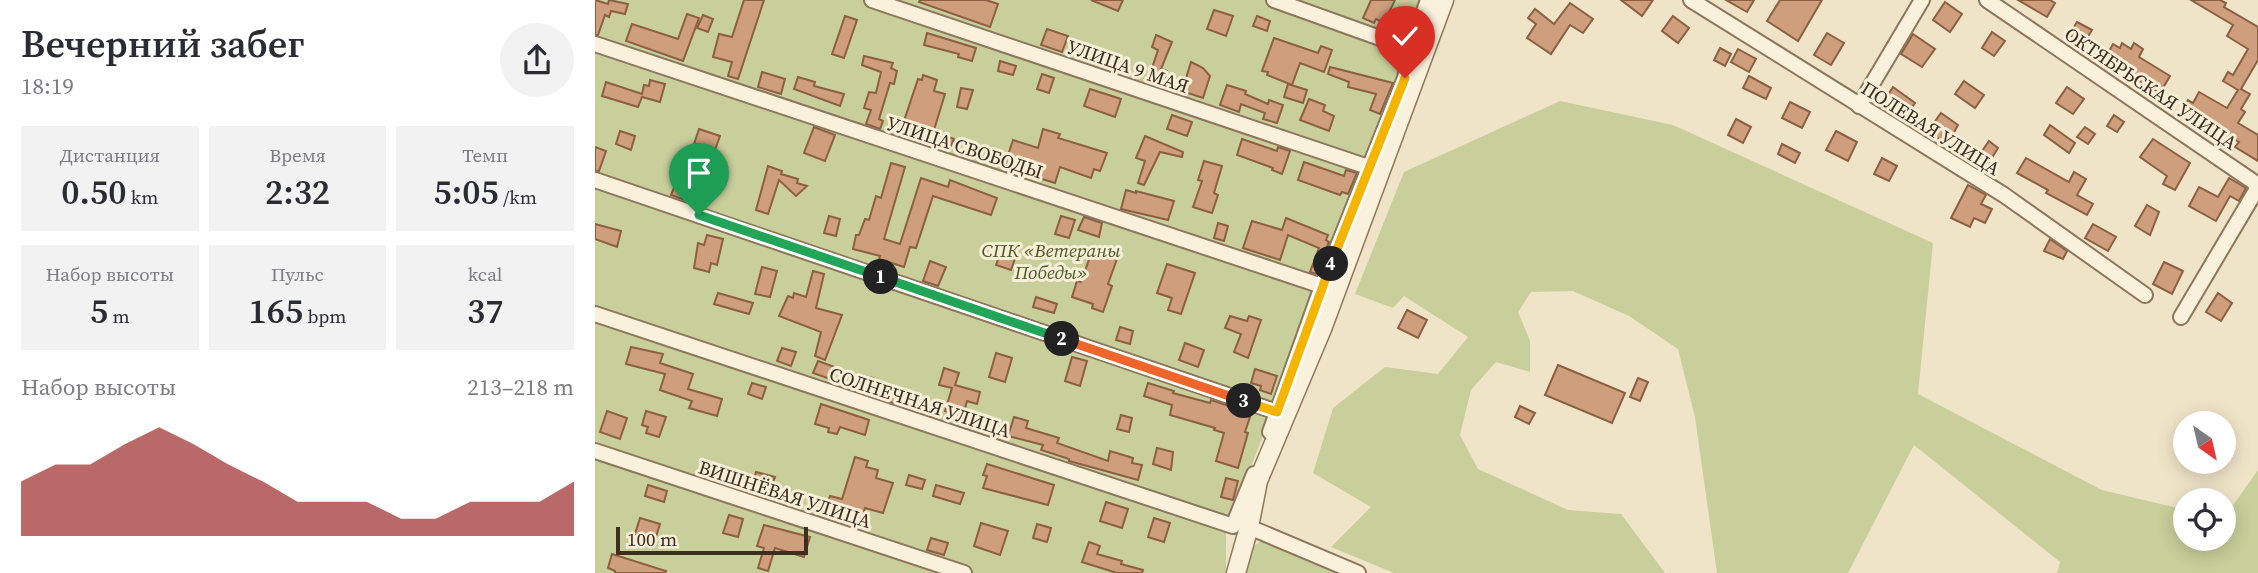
<!DOCTYPE html>
<html lang="ru">
<meta charset="utf-8">
<style>
body{margin:0;font-family:"Source Serif 4",serif;background:#f2f2f3;color:#2b2b33;height:100vh;display:flex;flex-direction:column;font-size:26px;white-space:nowrap}
*{box-sizing:border-box;margin:0}
p{font-size:23px;color:#7c7c81}
.icon{flex:none;width:38px;height:38px;fill:none;stroke:currentColor;stroke-width:2;stroke-linecap:round;stroke-linejoin:round}
.map{position:relative;flex:1;overflow:hidden}
.side{display:flex;flex-direction:column;background:#fff;width:595px}
.side>*{flex:none}
.needle{width:46px;rotate:146deg}
.controls{position:absolute;left:1578px;top:411px;display:grid;gap:14px}
.controls a{display:grid;place-items:center;width:63px;height:63px;border-radius:50%;background:#fff;box-shadow:0 4px 18px #0003;font-size:35px}
.scale{position:absolute;left:21px;bottom:18px;width:192px;box-sizing:border-box;padding-left:7px;border:4px solid #3d2e20;border-top:0;font-size:19px;line-height:24px;white-space:nowrap;color:#3d2e20;-webkit-text-stroke:5px #f7eed8;paint-order:stroke}
.pin{position:absolute;display:grid;place-items:center;width:60px;height:60px;color:#fff;margin:-72px -30px;border-radius:50% 50% 50% 0;rotate:-45deg;box-shadow:0 0 7px #0007}
.pin .icon{rotate:45deg}
.km{position:absolute;width:35px;height:35px;margin:-18px;border-radius:50%;background:#222;color:#fff;font-size:19px;line-height:35px;text-align:center}
.round{display:grid;place-items:center;flex:none;width:74px;height:74px;border-radius:37px;background:#f2f2f3}
.headline{display:flex;align-items:center;justify-content:space-between;height:119px;padding:0 21px}
h1{font-size:38px;font-weight:600;line-height:52px}
.stats{display:grid;grid-template-columns:repeat(3,1fr);gap:10px;height:119px;padding:7px 21px}
.stats div{display:grid;align-content:center;border-radius:0px;background:#f2f2f3;text-align:center}
.stats b{font-size:35px;font-weight:600}
.stats small{font-size:19px;font-weight:400}
.stats p{font-size:19px}
.chart{height:196px;padding:14px 21px}
.chart p{display:flex;justify-content:space-between}
.chart svg{width:100%;height:126px;margin-top:7px;fill:#9e2a2b;opacity:.7}
main{display:flex;flex:1;min-height:0}
.map>svg:first-child{display:block}
</style>
<main>
<section class="side">
<div class="headline"><div><h1>Вечерний забег</h1><p>18:19</p></div><a class="round"><svg class="icon" aria-label="share" viewBox="0 0 24 24"><path d="M12 15V3M7 8l5-5 5 5M5 13v7h14v-7"/></svg></a></div>
<div class="stats">
<div><p>Дистанция</p><b>0.50<small> km</small></b></div>
<div><p>Время</p><b>2:32</b></div>
<div><p>Темп</p><b>5:05<small> /km</small></b></div>
</div>
<div class="stats">
<div><p>Набор высоты</p><b>5<small> m</small></b></div>
<div><p>Пульс</p><b>165<small> bpm</small></b></div>
<div><p>kcal</p><b>37</b></div>
</div>
<div class="chart"><p><span>Набор высоты</span>213–218 m</p>
<svg viewBox="0 0 160 44" preserveAspectRatio="none"><path d="M0 44V25L10 19L20 19L30 12L40 6L50 12L60 19L70 25L80 32L90 32L100 32L110 38L120 38L130 32L140 32L150 32L160 25V44z"/></svg>
</div>
</section>
<div class="map">
<svg width="1663" height="573" viewBox="0 0 1663 573">
<rect width="100%" height="100%" fill="#f0e4c8"/>
<!-- green -->
<g fill="#c9cf9b">
<path d="M0 0H840L631 530V573H0Z"/>
<path d="M965 101 1078 125 1338 243 1323 394 1507 490 1591 510V539H1629V518L1663 470V573H1462L1465 562 1319 445 1253 573H1122L1100 417 1083 349 1034 316 978 291 936 292 923 312 935 341V372L901 362 876 390 865 435 883 469 973 510 1026 514 1070 573H799L736 547 776 507 718 473 738 408 790 367 843 374 873 337 809 296 798 308 760 294 809 172Z"/>
<path d="M666 541H674L749 573H647L654 549Z"/>
</g>
<!-- building -->
<g fill="#cf9f7d" stroke="#8d5f41" stroke-width="2">
<path d="M0 0 13 4 14 0 33 4 30 14 16 11 14 17 10 15 3 35H0Z"/>
<path d="M149 0H169L143 79 133 76 137 62 118 57 124 34 137 37Z"/>
<path d="M325 0H391L403 4 395 27 324 2Z"/>
<path d="M496 0H528L523 11Z"/>
<path d="M776 0H800L789 23 781 19 779 23 768 18Z"/>
<path d="M1026 0H1058L1047 16Z"/>
<path d="M1131 0H1159L1152 12Z"/>
<path d="M1185 0H1227L1203 41 1172 21Z"/>
<path d="M1423 0H1455L1460 3 1452 17Z"/>
<path d="M1596 0H1625L1631 3 1629 7 1663 27V60L1646 89 1655 94 1646 109 1650 112 1643 123 1663 135V161L1640 147 1644 142 1587 110 1593 100 1598 103 1604 92 1632 108 1643 90 1628 81 1633 72 1638 75 1653 49 1632 36 1638 25Z"/>
<path d="M1350 2 1367 14 1355 32 1338 20Z"/>
<path d="M975 3 998 19 988 33 975 25 956 54 932 38 941 24 933 18 940 9 959 24Z"/>
<path d="M619 10 638 16 631 36 612 29Z"/>
<path d="M92 14 104 18 88 61 31 41 37 24 83 39Z"/>
<path d="M108 15 118 19 113 32 102 28Z"/>
<path d="M250 16 262 20 249 58 237 54Z"/>
<path d="M662 16 675 21 672 31 658 26Z"/>
<path d="M1078 16 1094 28 1083 43 1067 31Z"/>
<path d="M1482 22 1497 30 1489 43 1474 35Z"/>
<path d="M452 29 473 36 467 52 446 45Z"/>
<path d="M1397 32 1410 41 1399 56 1387 48Z"/>
<path d="M332 33 381 48 377 61 363 57 364 54 329 45Z"/>
<path d="M1232 33 1249 43 1236 65 1219 55Z"/>
<path d="M1318 34 1340 49 1327 67 1306 54Z"/>
<path d="M561 35 577 42 566 69 572 71 569 82 553 80 563 50 557 47Z"/>
<path d="M679 38 723 53 726 46 737 50 729 72 705 63 697 85 672 75 673 72 667 71Z"/>
<path d="M1527 43 1536 49 1539 43 1548 49 1544 57 1575 76 1565 93 1515 63 1517 58 1512 55 1518 44 1525 48Z"/>
<path d="M493 47 508 51 504 65 489 60Z"/>
<path d="M1125 48 1136 54 1130 66 1119 60Z"/>
<path d="M1143 49 1161 59 1154 72 1136 62Z"/>
<path d="M269 56 298 63 296 68 302 71 299 84 295 83 284 119 288 121 285 129 271 124 276 110 269 108 274 92 281 93 286 72 267 65Z"/>
<path d="M405 61 421 66 418 75 403 71Z"/>
<path d="M596 62 608 68 615 76 608 98 587 91Z"/>
<path d="M735 67 798 83 785 114 775 110 781 94 753 87 754 82 733 74Z"/>
<path d="M167 72 190 79 186 94 163 87Z"/>
<path d="M447 74 459 78 454 93 442 89Z"/>
<path d="M328 75 342 80 339 91 350 94 339 130 320 125 318 131 307 127 323 79 327 80Z"/>
<path d="M1154 76 1176 88 1171 99 1148 88Z"/>
<path d="M203 77 220 82 219 86 249 94 245 106 199 89Z"/>
<path d="M55 80 70 84 65 102 47 97 43 107 7 96 11 82 47 94 49 85 54 86Z"/>
<path d="M1369 81 1389 95 1380 108 1360 94Z"/>
<path d="M693 84 712 90 708 103 689 97Z"/>
<path d="M632 85 651 91 650 94 673 104 674 100 688 105 682 123 668 119 670 113 646 104 644 112 625 105Z"/>
<path d="M1298 87 1320 103 1311 116 1289 101Z"/>
<path d="M1472 87 1489 99 1478 114 1461 103Z"/>
<path d="M366 88 378 90 372 109 362 107Z"/>
<path d="M495 89 526 99 520 117 489 106Z"/>
<path d="M714 99 730 105 728 111 739 116 734 131 705 120Z"/>
<path d="M1195 102 1215 112 1207 128 1187 118Z"/>
<path d="M1346 113 1363 125 1353 143 1351 141 1350 143 1333 131Z"/>
<path d="M577 115 597 122 592 136 572 129Z"/>
<path d="M1519 115 1529 122 1522 132 1512 126Z"/>
<path d="M1141 119 1156 127 1148 143 1133 135Z"/>
<path d="M1455 125 1480 143 1474 153 1449 135Z"/>
<path d="M219 127 240 135 230 161 209 153Z"/>
<path d="M1490 127 1500 134 1493 144 1482 137Z"/>
<path d="M104 129 125 136 120 150 99 144Z"/>
<path d="M448 129 465 134 463 138 512 153 505 171 499 169 496 178 465 167 460 183 437 176 438 172 410 164 418 140 443 148Z"/>
<path d="M25 131 40 136 36 150 21 144Z"/>
<path d="M1241 131 1262 142 1253 161 1231 150Z"/>
<path d="M341 132 359 139 355 148 337 141Z"/>
<path d="M550 136 588 152 587 157 565 152 549 185 543 183 550 161 541 158Z"/>
<path d="M647 139 682 151 683 147 695 151 687 174 677 170 678 168 642 155Z"/>
<path d="M1558 139 1595 163 1580 190 1568 184 1572 176 1545 157Z"/>
<path d="M1394 141 1403 148 1391 167 1370 153 1376 144 1387 151Z"/>
<path d="M1187 144 1205 153 1200 163 1183 154Z"/>
<path d="M0 147 11 151 4 171H0Z"/>
<path d="M1287 158 1302 166 1294 181 1279 174Z"/>
<path d="M1431 158 1474 182 1479 172 1491 179 1482 195 1498 204 1492 215 1451 193 1453 190 1422 173Z"/>
<path d="M609 161 627 166 619 193 623 195 617 213 598 207 607 181 603 180Z"/>
<path d="M709 162 749 176 751 170 762 173 753 194 747 192 745 195 703 180Z"/>
<path d="M296 163 310 167 289 239 305 244 326 178 353 187 355 180 402 198 396 215 338 196 321 248 315 247 309 267 284 259 285 256 258 249 261 235H264L270 219 274 220 281 196 286 198Z"/>
<path d="M173 166 187 171 186 174 203 179 202 183 212 186 201 196 184 180 173 214 161 210Z"/>
<path d="M83 178 104 186 98 203 76 195Z"/>
<path d="M1634 178 1651 188 1644 201 1635 196 1621 221 1594 206 1604 187 1623 197Z"/>
<path d="M1373 185 1391 195 1386 204 1397 209 1390 223 1379 218 1375 227 1356 218Z"/>
<path d="M531 190 541 193V191L579 201 573 220 526 209Z"/>
<path d="M1552 205 1564 212 1555 235 1540 226Z"/>
<path d="M234 216 245 219 241 236 229 233Z"/>
<path d="M466 216 480 220 474 238 460 234Z"/>
<path d="M489 217 507 223 504 237 483 230Z"/>
<path d="M691 218 733 235 731 240 734 242 721 274 715 272 724 248 693 235 685 260 648 248 657 221 687 230Z"/>
<path d="M623 223 633 226 629 241 619 238Z"/>
<path d="M0 224 26 231 22 247 0 239Z"/>
<path d="M1498 224 1521 237 1513 251 1490 238Z"/>
<path d="M112 235 128 239 122 265 116 263 114 272 99 268 103 243 109 245Z"/>
<path d="M1455 239 1472 251 1468 259 1449 251Z"/>
<path d="M497 251 522 259 513 284 517 286 508 312 497 308 498 304 477 297 482 281 486 282Z"/>
<path d="M406 252 421 256 416 270 401 265Z"/>
<path d="M335 261 351 267 343 286 328 281Z"/>
<path d="M1569 262 1588 271 1577 294 1558 284Z"/>
<path d="M572 264 600 273 586 314 573 310 577 298 562 293Z"/>
<path d="M167 267 182 271 175 297 160 294Z"/>
<path d="M218 271 229 274 221 308 247 315 230 360 220 356 226 332 184 316 193 296 198 298 199 293 211 297Z"/>
<path d="M123 293 158 303 154 314 119 304Z"/>
<path d="M1623 293 1637 303 1626 321 1611 312Z"/>
<path d="M441 297 462 304 459 313 438 307Z"/>
<path d="M812 310 832 320 823 338 803 328Z"/>
<path d="M635 316 652 321 654 316 666 320 653 358 639 352 646 334 630 328Z"/>
<path d="M525 327 538 331 535 344 521 340Z"/>
<path d="M590 343 609 350 603 367 584 360Z"/>
<path d="M36 347 68 354 65 363 98 374 93 389 127 399 122 416 94 408 97 401 65 390 70 374 31 364Z"/>
<path d="M187 348 201 352 196 366 182 361Z"/>
<path d="M401 353 417 358 410 382 394 377Z"/>
<path d="M477 357 492 361 485 386 470 381Z"/>
<path d="M223 361 240 367 235 379 218 373Z"/>
<path d="M963 365 1030 393 1017 423 950 395Z"/>
<path d="M349 368 364 373 360 385 385 392 382 404 372 401 368 416 350 411 357 388 344 385Z"/>
<path d="M660 369 682 376 676 394 665 390 666 386 656 383Z"/>
<path d="M265 375 278 378 274 391 262 387Z"/>
<path d="M1043 378 1053 382 1045 401 1035 397Z"/>
<path d="M157 383 171 387 167 399 153 394Z"/>
<path d="M553 383 579 391 578 393 615 403 616 400 652 412 651 416 655 417 650 432 653 433 643 468 621 461 629 433 619 430 620 428 575 415 577 405 549 396Z"/>
<path d="M285 389 307 394 304 405 283 398Z"/>
<path d="M226 404 274 420 270 435 245 427 242 434 233 432 234 428 220 424Z"/>
<path d="M925 406 940 413 934 424 920 417Z"/>
<path d="M12 411 32 418 25 439 5 432Z"/>
<path d="M51 411 71 417 64 437 51 433 53 427 47 425Z"/>
<path d="M526 415 537 418 534 432 522 429Z"/>
<path d="M419 417 433 421 431 428 464 438 462 443 513 461 515 451 538 458 537 463 547 465 543 480 474 461V459L446 450 448 445 413 436Z"/>
<path d="M562 448 578 452 576 470 558 464Z"/>
<path d="M260 457 273 461 271 467 283 470 281 478 298 483 288 513 270 508 264 527 228 516 235 496 247 499Z"/>
<path d="M392 464 459 485 453 505 388 488 392 476 388 475Z"/>
<path d="M161 472 180 477 174 494 156 489Z"/>
<path d="M314 475 330 480 327 489 311 485Z"/>
<path d="M631 478 643 481 638 500 626 497Z"/>
<path d="M53 485 72 491 69 502 50 496Z"/>
<path d="M341 485 369 493 365 504 338 496Z"/>
<path d="M511 502 533 509 527 528 505 521Z"/>
<path d="M134 515 148 519 143 537 128 533Z"/>
<path d="M45 518 65 524 60 540 40 534Z"/>
<path d="M559 518 575 523 569 542 553 537Z"/>
<path d="M386 523 413 531 405 555 379 546Z"/>
<path d="M442 524 456 528 452 542 438 538Z"/>
<path d="M169 525 215 537 209 557 180 548 173 571 163 568 169 548 162 546Z"/>
<path d="M336 538 353 543 349 555 332 550Z"/>
<path d="M494 542 505 546 502 554 527 561 526 564 548 570 547 573H522L487 562Z"/>
<path d="M17 554 71 571 70 573H20V571L13 568Z"/>
</g>
<g fill="none" stroke-linecap="round" stroke-linejoin="round">
<defs>
<g id="minor">
<path d="M277 0 776 168"/>
<path d="M679 0 824 52"/>
<path d="M1096 0 1409 195 1550 295"/>
<path d="M1392 0 1663 185"/>
<path d="M0 44 727 286"/>
<path d="M1264 106 1327 0"/>
<path d="M0 180 682 412"/>
<path d="M0 314 638 526 659 474"/>
<path d="M1586 317 1663 187"/>
<path d="M675 432 727 286 810 78 816 48 833 0"/>
<path d="M0 451 369 573"/>
<path d="M654 527 763 573"/>
</g>
<path id="tertiary" d="M641 573 654 527 663 481 727 329 849 0"/>
</defs>
<!-- minor casing -->
<use href="#minor" stroke="#8d765c" stroke-width="18"/>
<!-- tertiary casing -->
<use href="#tertiary" stroke="#8d765c" stroke-width="21"/>
<!-- minor -->
<use href="#minor" stroke="#faf1dc" stroke-width="14"/>
<!-- tertiary -->
<use href="#tertiary" stroke="#faf1dc" stroke-width="18"/>
</g>
<g fill="none" stroke-linecap="round" stroke-linejoin="round">
<defs>
<path id="split-1" d="M104 215 286 277"/>
<path id="split-2" d="M286 277 467 339"/>
<path id="split-3" d="M467 339 649 401"/>
<path id="split-4" d="M649 401 682 412 736 264"/>
<path id="split-5" d="M736 264 810 78"/>
</defs>
<!-- split-1 casing -->
<use href="#split-1" stroke="#fff" stroke-width="14"/>
<!-- split-2 casing -->
<use href="#split-2" stroke="#fff" stroke-width="14"/>
<!-- split-3 casing -->
<use href="#split-3" stroke="#fff" stroke-width="14"/>
<!-- split-4 casing -->
<use href="#split-4" stroke="#fff" stroke-width="14"/>
<!-- split-5 casing -->
<use href="#split-5" stroke="#fff" stroke-width="14"/>
<!-- split-1 -->
<use href="#split-1" stroke="#22a559" stroke-width="9"/>
<!-- split-2 -->
<use href="#split-2" stroke="#22a559" stroke-width="9"/>
<!-- split-3 -->
<use href="#split-3" stroke="#f0652b" stroke-width="9"/>
<!-- split-4 -->
<use href="#split-4" stroke="#f5b400" stroke-width="9"/>
<!-- split-5 -->
<use href="#split-5" stroke="#f5b400" stroke-width="9"/>
</g>
<g text-anchor="middle" stroke-width="6" stroke-linejoin="round" paint-order="stroke">
<!-- street labels -->
<g font-size="19" fill="#3d2e20" stroke="#f7eed8">
<text transform="translate(533 66) rotate(19)" y="7">УЛИЦА 9 МАЯ</text>
<text transform="translate(1556 88) rotate(34)" y="7">ОКТЯБРЬСКАЯ УЛИЦА</text>
<text transform="translate(1336 128) rotate(32)" y="7">ПОЛЕВАЯ УЛИЦА</text>
<text transform="translate(370 147) rotate(18)" y="7">УЛИЦА СВОБОДЫ</text>
<text transform="translate(325 402) rotate(18)" y="7">СОЛНЕЧНАЯ УЛИЦА</text>
<text transform="translate(190 494) rotate(18)" y="7">ВИШНЁВАЯ УЛИЦА</text>
</g>
<!-- park labels -->
<g font-size="19" font-style="italic" fill="#4d5a26" stroke="#f7eed8">
<text x="456" y="257">СПК «Ветераны<tspan x="456" dy="22">Победы»</tspan></text>
</g>
</g>
</svg>
<div class="controls">
<a><svg class="needle" viewBox="-14 -14 28 28"><path d="M0-13l5 13h-10z" fill="#e53935"/><path d="M0 13l5-13h-10z" fill="#7c7c81"/></svg></a>
<a><svg class="icon" aria-label="locate" viewBox="0 0 24 24"><circle cx="12" cy="12" r="6"/><path d="M12 2v4M12 18v4M2 12h4M18 12h4"/></svg></a>
</div>
<div class="scale">100 m</div>
<div class="pin" style="left:104px;top:215px;background:#1e9e55"><svg class="icon" aria-label="arrive" viewBox="0 0 24 24"><path d="M6 21V4h12l-3 4 3 4H6"/></svg></div>
<div class="pin" style="left:810px;top:78px;background:#d93025"><svg class="icon" aria-label="check" viewBox="0 0 24 24"><path d="M5 12l5 5 9-10"/></svg></div>
<b class="km" style="left:286px;top:277px">1</b>
<b class="km" style="left:467px;top:339px">2</b>
<b class="km" style="left:649px;top:401px">3</b>
<b class="km" style="left:736px;top:264px">4</b>
</div>
</main>
